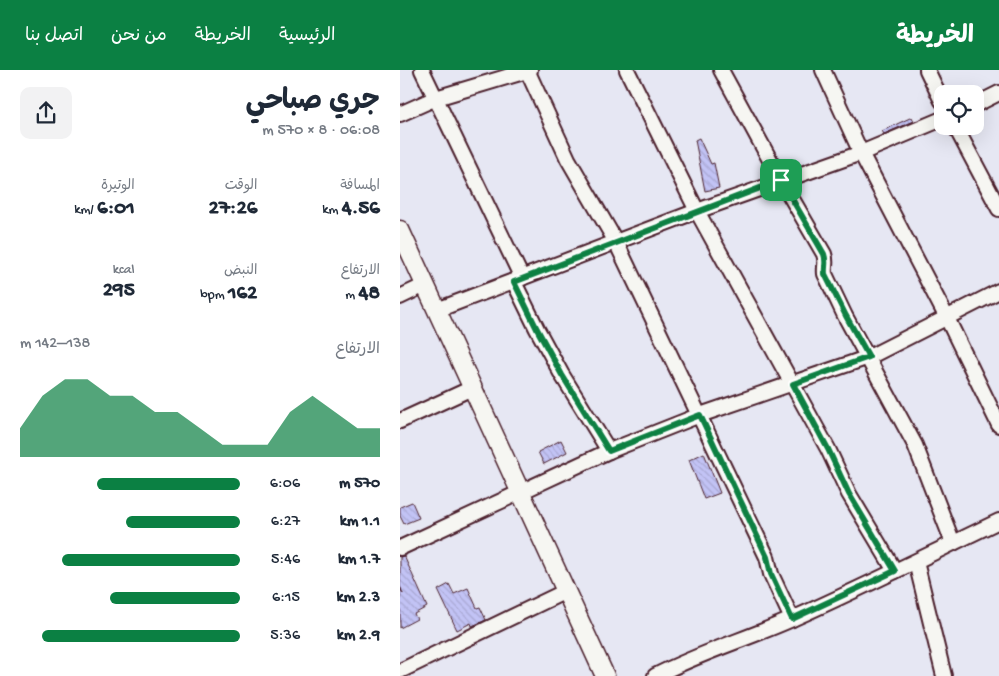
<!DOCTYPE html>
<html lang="ar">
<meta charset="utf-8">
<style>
body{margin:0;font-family:"Gochi Hand","Playpen Sans Arabic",sans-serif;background:#f2f2f3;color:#1f2937;direction:rtl;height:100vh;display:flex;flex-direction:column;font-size:19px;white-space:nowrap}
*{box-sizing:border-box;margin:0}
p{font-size:16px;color:#747a83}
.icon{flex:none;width:28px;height:28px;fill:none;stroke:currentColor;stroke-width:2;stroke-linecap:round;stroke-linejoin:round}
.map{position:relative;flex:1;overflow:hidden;direction:ltr}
.drawer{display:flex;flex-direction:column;background:#fff;width:400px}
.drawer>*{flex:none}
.controls{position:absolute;left:534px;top:15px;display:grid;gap:10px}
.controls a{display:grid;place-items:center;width:50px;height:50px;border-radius:10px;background:#fff;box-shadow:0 5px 20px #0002;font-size:25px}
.pin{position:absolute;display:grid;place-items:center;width:42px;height:42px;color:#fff;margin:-21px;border-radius:10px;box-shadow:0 2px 8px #0006}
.round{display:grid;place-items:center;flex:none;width:52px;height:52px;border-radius:10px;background:#f2f2f3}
.headline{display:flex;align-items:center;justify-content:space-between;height:85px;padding:0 20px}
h1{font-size:28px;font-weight:700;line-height:38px}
.stats{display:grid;grid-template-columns:repeat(3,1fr);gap:8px;height:85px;padding:5px 20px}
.stats div{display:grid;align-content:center}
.stats b{font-size:21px;font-weight:700}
.stats small{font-size:14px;font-weight:400}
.stats p{font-size:14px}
.chart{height:140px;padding:10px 20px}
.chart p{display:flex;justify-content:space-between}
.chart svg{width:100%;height:90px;margin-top:5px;fill:#0b8043;opacity:.7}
ul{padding:0 20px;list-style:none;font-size:16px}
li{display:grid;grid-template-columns:80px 60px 1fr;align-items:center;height:38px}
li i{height:12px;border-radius:6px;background:#0b8043}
header{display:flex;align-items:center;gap:30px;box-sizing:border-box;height:70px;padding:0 25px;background:#0b8043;color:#fff}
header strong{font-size:24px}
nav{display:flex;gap:28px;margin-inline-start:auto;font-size:18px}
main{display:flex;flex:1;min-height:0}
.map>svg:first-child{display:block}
</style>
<header>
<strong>الخريطة</strong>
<nav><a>الرئيسية</a><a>الخريطة</a><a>من نحن</a><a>اتصل بنا</a></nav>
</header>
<main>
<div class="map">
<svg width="599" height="606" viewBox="0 0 599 606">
<defs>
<pattern id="building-back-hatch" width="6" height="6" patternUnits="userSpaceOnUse" patternTransform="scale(1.25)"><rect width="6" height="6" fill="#c2c3f5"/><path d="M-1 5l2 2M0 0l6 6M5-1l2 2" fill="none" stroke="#a8a7d2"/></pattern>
</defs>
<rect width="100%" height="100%" fill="#e6e7f3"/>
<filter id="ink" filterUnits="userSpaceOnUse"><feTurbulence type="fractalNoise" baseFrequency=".02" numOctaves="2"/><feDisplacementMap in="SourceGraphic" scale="10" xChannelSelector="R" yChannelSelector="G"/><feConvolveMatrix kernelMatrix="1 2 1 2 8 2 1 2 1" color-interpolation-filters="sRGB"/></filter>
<g filter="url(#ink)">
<!-- building -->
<g fill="url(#building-back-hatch)" stroke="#4a1f2b">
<path d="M512 47 514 51 484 64 482 61Z"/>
<path d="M299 68 311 94 314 93 319 118 305 121 295 70Z"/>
<path d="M161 370 167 382 144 394 138 382Z"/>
<path d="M304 383 320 423 304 429 289 390Z"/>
<path d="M12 432 19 448 4 454 0 446V437Z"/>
<path d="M4 486 27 537 14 544 17 549 0 558V517L3 524 0 516V487Z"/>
<path d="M49 514 54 524 68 518 77 538 80 537 86 550 72 556 71 553 57 560 38 520Z"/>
</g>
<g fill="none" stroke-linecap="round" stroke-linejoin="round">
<defs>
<g id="minor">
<path d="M22 0 122 208"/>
<path d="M127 0 168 89 216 172 367 487 371 504 392 549"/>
<path d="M227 0 297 141 428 379 449 424 495 501"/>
<path d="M321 0 381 110 424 184C427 192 424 196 425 204L445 246 515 375 553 473"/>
<path d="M423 0 461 83 547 248 599 355"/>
<path d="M527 0 542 31"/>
<path d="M575 35 599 23"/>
<path d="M0 44 36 28 130 0"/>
<path d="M555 56 599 139"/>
<path d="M114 212 137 259 162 305 209 381"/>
<path d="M0 227 25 215"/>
<path d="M37 240 297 141 461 83 542 49"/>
<path d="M0 351 72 318"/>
<path d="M0 478 209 381 300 345 469 287 599 221"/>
<path d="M516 492 544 606"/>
<path d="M0 601 166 521"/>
<path d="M255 606C299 583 347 569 392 549 462 518 530 484 599 451"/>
</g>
<path id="tertiary" d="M0 160 205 606"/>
</defs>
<!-- minor casing -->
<use href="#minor" stroke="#4a1f2b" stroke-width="18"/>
<!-- tertiary casing -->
<use href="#tertiary" stroke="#4a1f2b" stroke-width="21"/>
<!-- minor -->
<use href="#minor" stroke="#f6f6f2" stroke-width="14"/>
<!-- tertiary -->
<use href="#tertiary" stroke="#f6f6f2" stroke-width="18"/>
</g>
</g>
<g fill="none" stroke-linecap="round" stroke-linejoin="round" filter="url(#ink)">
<defs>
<path id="route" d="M381 110 424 184C427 192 424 197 425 204L446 246 469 287 393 314 428 379 449 424 495 501 392 549 371 504 367 487 300 345 209 381 162 305 137 259 114 212Z"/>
</defs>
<!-- route casing -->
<use href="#route" stroke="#fff" stroke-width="10"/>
<!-- route -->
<use href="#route" stroke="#0b8043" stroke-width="6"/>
</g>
</svg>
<div class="controls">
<a><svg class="icon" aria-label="locate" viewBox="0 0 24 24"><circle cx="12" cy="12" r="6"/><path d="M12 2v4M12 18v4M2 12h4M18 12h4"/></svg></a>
</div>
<div class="pin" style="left:381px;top:110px;background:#1e9e55"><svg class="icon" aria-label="arrive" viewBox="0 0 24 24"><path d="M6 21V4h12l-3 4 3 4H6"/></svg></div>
</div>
<section class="drawer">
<div class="headline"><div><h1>جري صباحي</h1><p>06:08 · 8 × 570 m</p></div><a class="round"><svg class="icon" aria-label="share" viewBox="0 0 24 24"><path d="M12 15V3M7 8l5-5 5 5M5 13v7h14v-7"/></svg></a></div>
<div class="stats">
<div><p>المسافة</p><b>4.56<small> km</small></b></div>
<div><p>الوقت</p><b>27:26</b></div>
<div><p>الوتيرة</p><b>6:01<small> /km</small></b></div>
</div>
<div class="stats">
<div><p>الارتفاع</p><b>48<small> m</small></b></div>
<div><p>النبض</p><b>162<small> bpm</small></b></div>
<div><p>kcal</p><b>295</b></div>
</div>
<div class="chart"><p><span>الارتفاع</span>138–142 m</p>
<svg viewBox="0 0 160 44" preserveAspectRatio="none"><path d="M0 44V30L10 14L20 6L30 6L40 14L50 14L60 22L70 22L80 30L90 38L100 38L110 38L120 22L130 14L140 22L150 30L160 30V44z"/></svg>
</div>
<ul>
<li><b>570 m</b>6:06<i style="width:65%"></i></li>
<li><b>1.1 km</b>6:27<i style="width:52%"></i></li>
<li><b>1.7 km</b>5:46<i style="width:81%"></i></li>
<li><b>2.3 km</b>6:15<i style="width:59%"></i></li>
<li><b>2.9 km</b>5:36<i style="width:90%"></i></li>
</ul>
</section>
</main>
